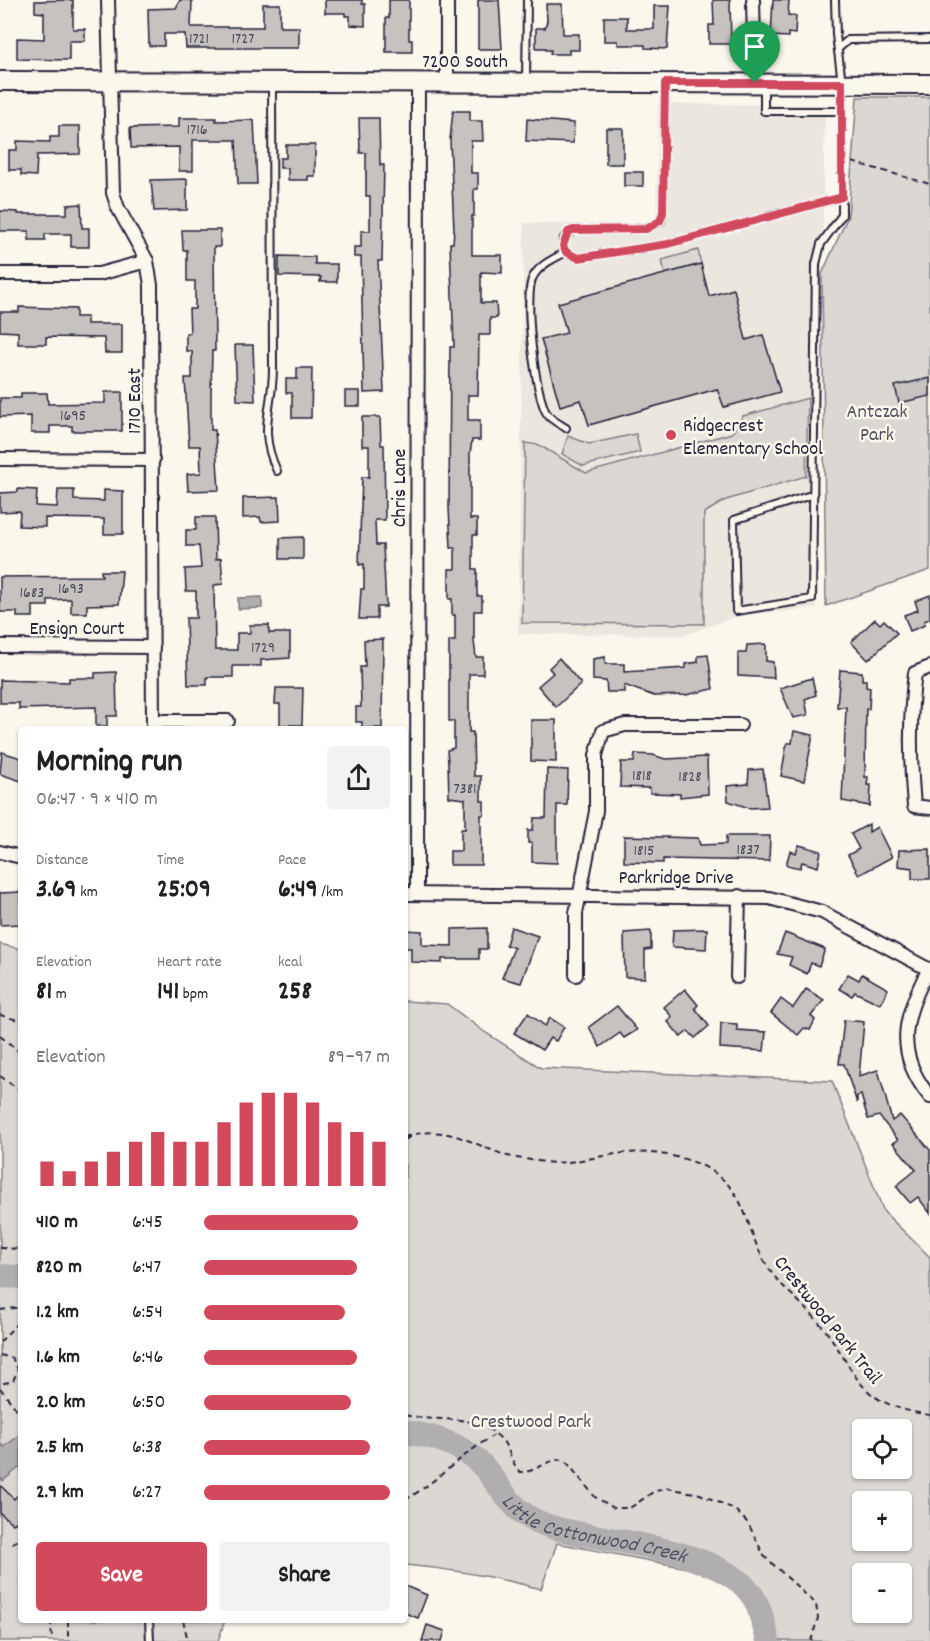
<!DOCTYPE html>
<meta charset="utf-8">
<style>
body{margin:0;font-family:Dekko,sans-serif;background:#f2f2f2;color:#202124;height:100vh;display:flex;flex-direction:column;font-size:22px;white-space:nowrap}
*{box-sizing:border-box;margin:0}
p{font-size:20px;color:#757577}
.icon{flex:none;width:33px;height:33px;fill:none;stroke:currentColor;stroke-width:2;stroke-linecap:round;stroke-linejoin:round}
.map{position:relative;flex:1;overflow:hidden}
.panel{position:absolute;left:18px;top:726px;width:390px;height:897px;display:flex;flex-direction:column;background:#fff;border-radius:6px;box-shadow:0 2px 4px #0004}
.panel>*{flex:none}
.buttons{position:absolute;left:852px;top:1419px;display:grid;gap:12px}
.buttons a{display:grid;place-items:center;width:60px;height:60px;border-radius:6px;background:#fff;box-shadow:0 2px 4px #0004;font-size:30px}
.pin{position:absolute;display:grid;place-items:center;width:51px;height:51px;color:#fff;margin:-62px -26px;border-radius:50% 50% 50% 0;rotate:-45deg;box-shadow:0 0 6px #0007}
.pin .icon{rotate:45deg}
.round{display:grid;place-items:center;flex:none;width:63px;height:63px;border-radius:6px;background:#f2f2f2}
.summary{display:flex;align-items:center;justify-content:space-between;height:102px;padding:0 18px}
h1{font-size:33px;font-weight:800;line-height:45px}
.figures{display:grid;grid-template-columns:repeat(3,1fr);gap:9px;height:102px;padding:6px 18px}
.figures div{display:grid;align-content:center}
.figures b{font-size:26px;font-weight:800}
.figures small{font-size:16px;font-weight:400}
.figures p{font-size:16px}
.chart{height:168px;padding:12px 18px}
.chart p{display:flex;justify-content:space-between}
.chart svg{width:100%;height:108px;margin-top:6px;stroke:#d1495b;stroke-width:6}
.action{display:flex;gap:12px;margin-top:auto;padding:12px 18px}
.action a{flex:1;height:69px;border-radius:6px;background:#d1495b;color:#fff;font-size:24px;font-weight:800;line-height:69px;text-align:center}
.action a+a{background:#f2f2f2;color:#202124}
ul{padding:0 18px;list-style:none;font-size:20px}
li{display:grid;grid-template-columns:96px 72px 1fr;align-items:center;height:45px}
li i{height:15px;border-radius:8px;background:#d1495b}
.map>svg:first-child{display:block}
</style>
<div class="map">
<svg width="930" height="1641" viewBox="0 0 930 1641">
<rect width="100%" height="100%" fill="#fbf7ec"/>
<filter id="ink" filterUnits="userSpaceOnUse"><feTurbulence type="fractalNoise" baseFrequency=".0167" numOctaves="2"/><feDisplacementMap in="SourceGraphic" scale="12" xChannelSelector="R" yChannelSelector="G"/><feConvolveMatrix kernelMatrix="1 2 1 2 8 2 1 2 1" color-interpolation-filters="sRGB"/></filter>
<g filter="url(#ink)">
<!-- built -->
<path fill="#ebe7df" d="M658 104 825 105 816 608 738 616 684 635 518 634 524 223 656 225Z"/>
<!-- green -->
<g fill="#dbd8d3" stroke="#7e7d87" stroke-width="1.5" fill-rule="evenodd">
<path d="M857 97H930V570L826 606 822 274 848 216Z"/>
<path d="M698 250 701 264 665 274 662 260Z"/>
<path d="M808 398 806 476 726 500 704 513V624L522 623 525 443 539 445 586 473 732 433 743 416Z"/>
<path d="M636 434 640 452 583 466 562 454 568 436 589 444Z"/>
<path d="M0 944 21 949V1620H225L218 1641H0Z"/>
<path d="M405 1001 447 1004 486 1033 541 1068 832 1081 884 1212 930 1257V1641H757L741 1588 687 1568 557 1543 541 1589C496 1577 452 1569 405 1565ZM862 1430H902V1468H862ZM862 1502H902V1540H862ZM862 1574H902V1612H862Z"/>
</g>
<!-- water -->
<g fill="#b1aeb0" stroke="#787681" stroke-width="1.5">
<path d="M262 597V608L238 609V598Z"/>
<path d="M21 1434V1466L3 1481 0 1477V1443L4 1447Z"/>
</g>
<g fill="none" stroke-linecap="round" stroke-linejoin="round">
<!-- river -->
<g stroke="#b1aeb0" stroke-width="24">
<path d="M0 1276 21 1277"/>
<path id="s1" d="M405 1432C436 1436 468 1446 488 1472 500 1488 510 1505 527 1516 546 1528 567 1531 588 1535 634 1544 722 1554 751 1594 761 1607 764 1625 768 1641"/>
</g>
</g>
<!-- building -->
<g fill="#c6c2c0" stroke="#22223b" stroke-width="1.5">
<path d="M73 0V29H85V41H69V60L17 59V38L44 39V13L35 12V1Z"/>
<path d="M180 0H192L191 27H263V4H280V27H299V48H186L185 34H164V46H149L148 9 176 8Z"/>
<path d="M325 0H362V4H365V26L350 25V16H345V13H325Z"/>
<path d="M389 0H409V40H412V52H386V18H389Z"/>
<path d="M478 0H499L502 49H478Z"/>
<path d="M713 0H730L731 44H709V25H714Z"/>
<path d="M773 0H789L788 15 796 16 795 34 788 33V37L771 36Z"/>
<path d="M546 4H562L563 34H579V50H569V54H550L551 50H546V48H536V28H545L547 21Z"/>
<path d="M654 6H670L667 49 645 48V45H618V41H604V17H627V29H654Z"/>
<path d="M453 111H470V121H482L483 141H471V173H478V189H474V216H472V255H502V273L481 272V303H496L497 318H490V335H479L478 395H468V420H480V440H472L470 454V519H477V535H473V569H477V596H482V611H474V641L476 657H483V674H469V732H473L474 776H481V801H484V815H481V865H450V851H461V829H465V799L449 797 448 763 447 750 454 748V721H449V641H455V615H452V599H449V569H455V548H451L449 507 450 347H454L450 243H453L454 230 450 140Z"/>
<path d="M179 118H216V121L254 120 257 184H238L236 140H193V171H179V147L131 148 130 128 179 127Z"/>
<path d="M359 118H379L380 165H384L382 261H378L384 392 364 393 361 257H354V247H361V231H370V196H366V153H360Z"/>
<path d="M527 119 574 123 573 143 526 141Z"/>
<path d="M59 126H80V154L37 155 36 176 21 175V170H9V150H17V141L50 142V137H59Z"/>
<rect x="606" y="128" width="17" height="36"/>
<path d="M286 145H315V176H308V180H288V168H280V158H286Z"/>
<rect x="624" y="172" width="19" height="14"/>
<path d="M187 179V210L154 211 151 180Z"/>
<path d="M81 204 82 228H89V247H71V234H45V240H29V231H0V211L18 212V214H67V205Z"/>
<path d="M182 230H220V247H214L215 351H212L211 394V430H215L219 490 188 491 187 474 201 473 200 446H189L185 378H192V351H186V333H190L189 309H195V281H187V250H183Z"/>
<path d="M279 256 315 257V264H337V282H320L321 277 279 276Z"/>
<path d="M701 264 709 296 734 289 746 340 763 335 780 392 724 407 717 389 589 425 581 400 560 406 541 339 567 333 558 303Z"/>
<path d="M19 307 76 309V317H87V324H122V353H105L104 338 46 337V344H18V332L0 331V312H19Z"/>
<path d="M235 345H253L255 401 237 400Z"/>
<path d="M297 368H312L311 418H292V393H286V379H297Z"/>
<path d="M930 378V396L899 403 895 386Z"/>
<rect x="345" y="391" width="15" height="15"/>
<path d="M105 392H122V431H72V426H50V433H31V416L0 417V398H21V393H47L48 404 105 403Z"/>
<path d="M362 417H380L381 445H384L385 520H375L376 545H383L386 607H377V619H359L361 589H364V564L359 565 362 477H369V446H362Z"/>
<path d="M18 489 37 490 36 506 57 507 58 490H74V500L104 501V490L123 491V534H104V519L45 518V527L19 526 20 511 0 512V493L18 492Z"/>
<path d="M279 497 280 521 261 522 260 517 243 518V498Z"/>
<path d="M196 517H215L216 559 221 558 223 584 214 585 215 650H237V633H250V625H269V633H290V658L261 660V666H233V677H207V685H188L186 618H196V591H186L185 569 201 568 199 546H186V530H196Z"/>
<path d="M303 537V559H280V538Z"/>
<path d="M101 571H122L119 604 87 605V613H71V599L48 600V606H33V617H17V612H0V577L102 576Z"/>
<path d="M930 595V619L924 621 925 625 910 631 904 615 918 610 915 601Z"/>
<path d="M875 619 880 624 884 620 897 633 868 660 851 642Z"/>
<path d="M383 639 382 728H362V722H356V707H361L360 667H365L364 640Z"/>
<path d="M766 644V661L773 662 774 678 738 676V653H746L747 645Z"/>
<path d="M708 655 713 689 686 695 654 696 624 685V692H607L606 681 593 680V659L605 657V664H624V672L686 668V664L698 662V656Z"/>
<path d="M559 658 581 684 556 707 538 686 553 673 549 668Z"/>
<path d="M840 670 862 672V680H866V687L870 688 869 709H866L865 777H868L867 785H871L870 806 842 801 846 707H837Z"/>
<path d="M116 672 117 716H107V726H96V707L19 709V703H0V680L69 682V678H95V673Z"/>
<path d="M812 678 816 695 805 699 808 715 793 718 780 688Z"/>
<path d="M276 688H303L302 725H280V704H275Z"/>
<path d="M531 720H556V762L531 761Z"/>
<path d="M794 731 813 735 804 781 781 776 787 743H792Z"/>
<path d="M2 752 21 758V781L0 774Z"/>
<path d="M635 754 653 755 665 759 707 757 708 794 680 797V794L650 793V788L620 787 621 762H634Z"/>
<path d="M547 769 568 770 567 805H557V863L532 862V843H528V830H533L534 818H546Z"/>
<path d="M763 769 768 807 749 808 728 801 727 786 748 784 749 770Z"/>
<path d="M869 824V832L877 827 892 857 859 875 848 855 859 849 851 834Z"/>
<path d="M624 836 698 838 700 845 726 844V836H770L769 861 663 859V863L624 862Z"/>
<path d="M799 845 821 851 818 867 802 862 800 868 786 865 790 851 796 853Z"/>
<path d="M930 849V879H912V868L898 866 899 850Z"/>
<path d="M21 892V924L0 925V893Z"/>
<path d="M511 927 538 936 521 983 502 978 514 948 506 945Z"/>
<path d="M487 928V949H479V959H442V963L411 962V948H405V930L422 931V945L452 946V929Z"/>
<path d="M707 929 706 949 672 947 673 930Z"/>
<path d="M651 931V949L645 950V978L625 977 624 933Z"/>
<path d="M785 933 825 949 819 966 811 963 807 974 789 965 792 957 777 954Z"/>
<path d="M848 974 859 980 862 974 888 989 880 1004 855 992 852 996 839 989Z"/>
<path d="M685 989 698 1005 695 1008 709 1026 695 1038 688 1031 681 1037 668 1022 672 1017 664 1007Z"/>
<path d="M806 989 824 1000 811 1016 815 1020 810 1030 804 1028 798 1035 771 1013 781 999 793 1008Z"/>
<path d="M617 1006 637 1030 624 1038 620 1033 600 1047 589 1027Z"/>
<path d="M528 1013 545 1026 550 1018 564 1027 556 1041 550 1038 542 1050 514 1033Z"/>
<path d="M844 1020 864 1022 859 1076 878 1070 892 1121 900 1115 930 1150V1213L918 1197 910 1203 896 1186 916 1170 893 1143 898 1140 879 1116 868 1119 861 1095 857 1096V1103L844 1064H839Z"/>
<path d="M721 1023 737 1024V1030L766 1032 764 1051 720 1048Z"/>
<path d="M0 1485 14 1499 21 1492V1518L13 1524 0 1513Z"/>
<path d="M405 1586 427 1595 418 1618 405 1613Z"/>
<path d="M427 1625 445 1631 442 1641H422Z"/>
</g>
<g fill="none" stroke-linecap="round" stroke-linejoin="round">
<defs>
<g id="lane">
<path d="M839 48 848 40 930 39"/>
<path d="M272 82C272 178 273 273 273 368 273 411 257 428 277 471"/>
<path d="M526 82 527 0"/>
<path d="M764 86V111H842"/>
<path d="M665 87 663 213 661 221 646 229 573 230 564 238 563 246 566 252 578 258 668 244 842 197"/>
<path d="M566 252C554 259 540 264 533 277 523 295 535 396 547 414 551 420 560 424 566 428"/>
<path d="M814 494 734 520 736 611 812 599 816 264 821 244 842 215V83L836 35 835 0"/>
<path d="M149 1620 150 1641"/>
</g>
<g id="street">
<path d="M108 0 113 193 118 208 147 261 151 285 153 729"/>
<path d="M753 0 755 83"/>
<path d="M447 83V0"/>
<path d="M0 274H99L147 261"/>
<path d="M0 459 153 460"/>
<path d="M0 646 153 647"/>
<path d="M930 667 915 673C909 718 910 761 914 806L930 808"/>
<path d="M153 721H228"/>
<path d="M0 852 21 857"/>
<path d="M405 894 769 898 822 912 930 970"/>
<path d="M417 894 418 83"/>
<path d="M929 969C903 1016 894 1053 930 1097"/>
<path d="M576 975V913L596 811V755L603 731 625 725H740"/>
<path d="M737 977 739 896"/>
</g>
<path id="secondary" d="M0 81 930 84"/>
</defs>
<!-- lane casing -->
<use href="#lane" stroke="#22223b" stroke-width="10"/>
<!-- street casing -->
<use href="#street" stroke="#22223b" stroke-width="16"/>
<!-- secondary casing -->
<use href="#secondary" stroke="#22223b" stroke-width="22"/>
<!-- path -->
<g stroke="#22223b" stroke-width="2" stroke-dasharray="6 4.5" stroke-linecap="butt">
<path d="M852 162 930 184"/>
<path d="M0 1015 21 1021"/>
<path d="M0 1036 21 1053"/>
<path d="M0 1076 21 1091"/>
<path d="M405 1137C447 1123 470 1144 508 1156 520 1159 533 1160 544 1162 568 1165 593 1157 616 1154 644 1150 676 1154 701 1165 749 1188 743 1225 766 1264 778 1285 799 1300 815 1318 860 1368 848 1403 930 1415"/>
<path d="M405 1140 411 1136"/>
<path d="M0 1248 21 1249"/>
<path d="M0 1310 21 1307"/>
<path d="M0 1342 21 1319"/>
<path d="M0 1355 12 1358 18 1369 13 1381 0 1384"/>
<path d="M0 1388 21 1415"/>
<path d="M405 1415C439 1424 470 1411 498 1436 510 1446 510 1462 520 1472 537 1473 548 1457 565 1460L595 1497 614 1508H630L653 1492 667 1488 700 1494 734 1509 748 1523 764 1556 816 1604 818 1618 811 1641"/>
<path d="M405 1500C438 1481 462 1454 494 1435"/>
<path d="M16 1522 21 1529"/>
<path d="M12 1543 21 1539"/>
<path d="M51 1620 52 1641"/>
<path d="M68 1620V1641"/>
<path d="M183 1620 188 1641"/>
</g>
<!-- lane -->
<use href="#lane" stroke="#fbf7ec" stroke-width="6"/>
<!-- street -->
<use href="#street" stroke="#fbf7ec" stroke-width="12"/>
<!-- secondary -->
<use href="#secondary" stroke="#fbf7ec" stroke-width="18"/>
</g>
</g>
<g fill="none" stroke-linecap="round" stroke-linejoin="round" filter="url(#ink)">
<defs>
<path id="route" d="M665 83H842V197L668 244 578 258 566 252 563 246 568 232 573 230 646 229 660 221 663 213Z"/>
</defs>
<!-- route casing -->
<use href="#route" stroke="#fff" stroke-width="12"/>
<!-- route -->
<use href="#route" stroke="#d1495b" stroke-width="8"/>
</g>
<!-- markers -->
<circle fill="#d1495b" stroke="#fbf7ec" stroke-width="2" cx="671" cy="435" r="6"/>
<g text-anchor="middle" stroke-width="5" stroke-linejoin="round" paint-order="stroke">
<!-- number labels -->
<g font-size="16" fill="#4b4a5c">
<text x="199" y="43">1721</text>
<text x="243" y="43">1727</text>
<text x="197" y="134">1716</text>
<text x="73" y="420">1695</text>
<text x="71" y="593">1693</text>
<text x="32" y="597">1683</text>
<text x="263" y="652">1729</text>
<text x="642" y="780">1818</text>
<text x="690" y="781">1828</text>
<text x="465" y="793">7381</text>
<text x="748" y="854">1837</text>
<text x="644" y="855">1815</text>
</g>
<!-- street labels -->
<g font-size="20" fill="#22223b" stroke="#fbf7ec">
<text x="465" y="67">7200 South</text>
<text transform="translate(133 401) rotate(-90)" y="7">1710 East</text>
<text transform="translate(398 488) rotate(-90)" y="7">Chris Lane</text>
<text x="77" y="634">Ensign Court</text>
<text x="676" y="883">Parkridge Drive</text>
<text transform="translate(829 1319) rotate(51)" y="7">Crestwood Park Trail</text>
</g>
<!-- park labels -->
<g font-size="20" fill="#505061" stroke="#fbf7ec">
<text x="877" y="417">Antczak<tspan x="877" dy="23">Park</tspan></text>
<text x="531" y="1427">Crestwood Park</text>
</g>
<!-- poi labels -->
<g font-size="20" fill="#22223b" stroke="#fbf7ec" text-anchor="start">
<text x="683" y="431">Ridgecrest<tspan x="683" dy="23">Elementary School</tspan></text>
</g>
<!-- water labels -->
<g font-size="21" font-style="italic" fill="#545364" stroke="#fbf7ec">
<text dy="7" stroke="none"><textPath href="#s1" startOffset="222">Little Cottonwood Creek</textPath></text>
</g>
</g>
</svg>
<div class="buttons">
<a><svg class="icon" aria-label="locate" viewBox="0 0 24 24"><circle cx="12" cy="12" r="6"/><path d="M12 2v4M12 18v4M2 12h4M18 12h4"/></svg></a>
<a>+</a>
<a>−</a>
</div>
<div class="pin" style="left:755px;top:83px;background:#1e9e55"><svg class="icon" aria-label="arrive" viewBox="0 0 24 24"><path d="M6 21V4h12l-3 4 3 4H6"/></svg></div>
<section class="panel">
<div class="summary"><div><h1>Morning run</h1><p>06:47 · 9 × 410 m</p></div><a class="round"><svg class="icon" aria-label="share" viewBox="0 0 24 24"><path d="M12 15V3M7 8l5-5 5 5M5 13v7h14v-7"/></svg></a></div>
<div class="figures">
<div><p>Distance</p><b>3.69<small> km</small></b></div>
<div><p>Time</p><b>25:09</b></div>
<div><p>Pace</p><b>6:49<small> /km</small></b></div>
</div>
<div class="figures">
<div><p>Elevation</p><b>81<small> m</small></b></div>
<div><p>Heart rate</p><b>141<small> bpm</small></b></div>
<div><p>kcal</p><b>258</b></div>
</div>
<div class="chart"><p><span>Elevation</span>89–97 m</p>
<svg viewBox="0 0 160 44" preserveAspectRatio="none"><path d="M5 44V34M15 44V38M25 44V34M35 44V30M45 44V26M55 44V22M65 44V26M75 44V26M85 44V18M95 44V10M105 44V6M115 44V6M125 44V10M135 44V18M145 44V22M155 44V26"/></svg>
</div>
<ul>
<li><b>410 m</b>6:45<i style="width:83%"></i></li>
<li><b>820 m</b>6:47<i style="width:82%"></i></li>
<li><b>1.2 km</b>6:54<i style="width:76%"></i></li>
<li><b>1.6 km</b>6:46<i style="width:82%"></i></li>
<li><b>2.0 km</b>6:50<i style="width:79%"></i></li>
<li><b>2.5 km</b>6:38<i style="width:89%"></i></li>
<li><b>2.9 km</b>6:27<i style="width:100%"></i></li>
</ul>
<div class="action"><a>Save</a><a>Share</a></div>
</section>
</div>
